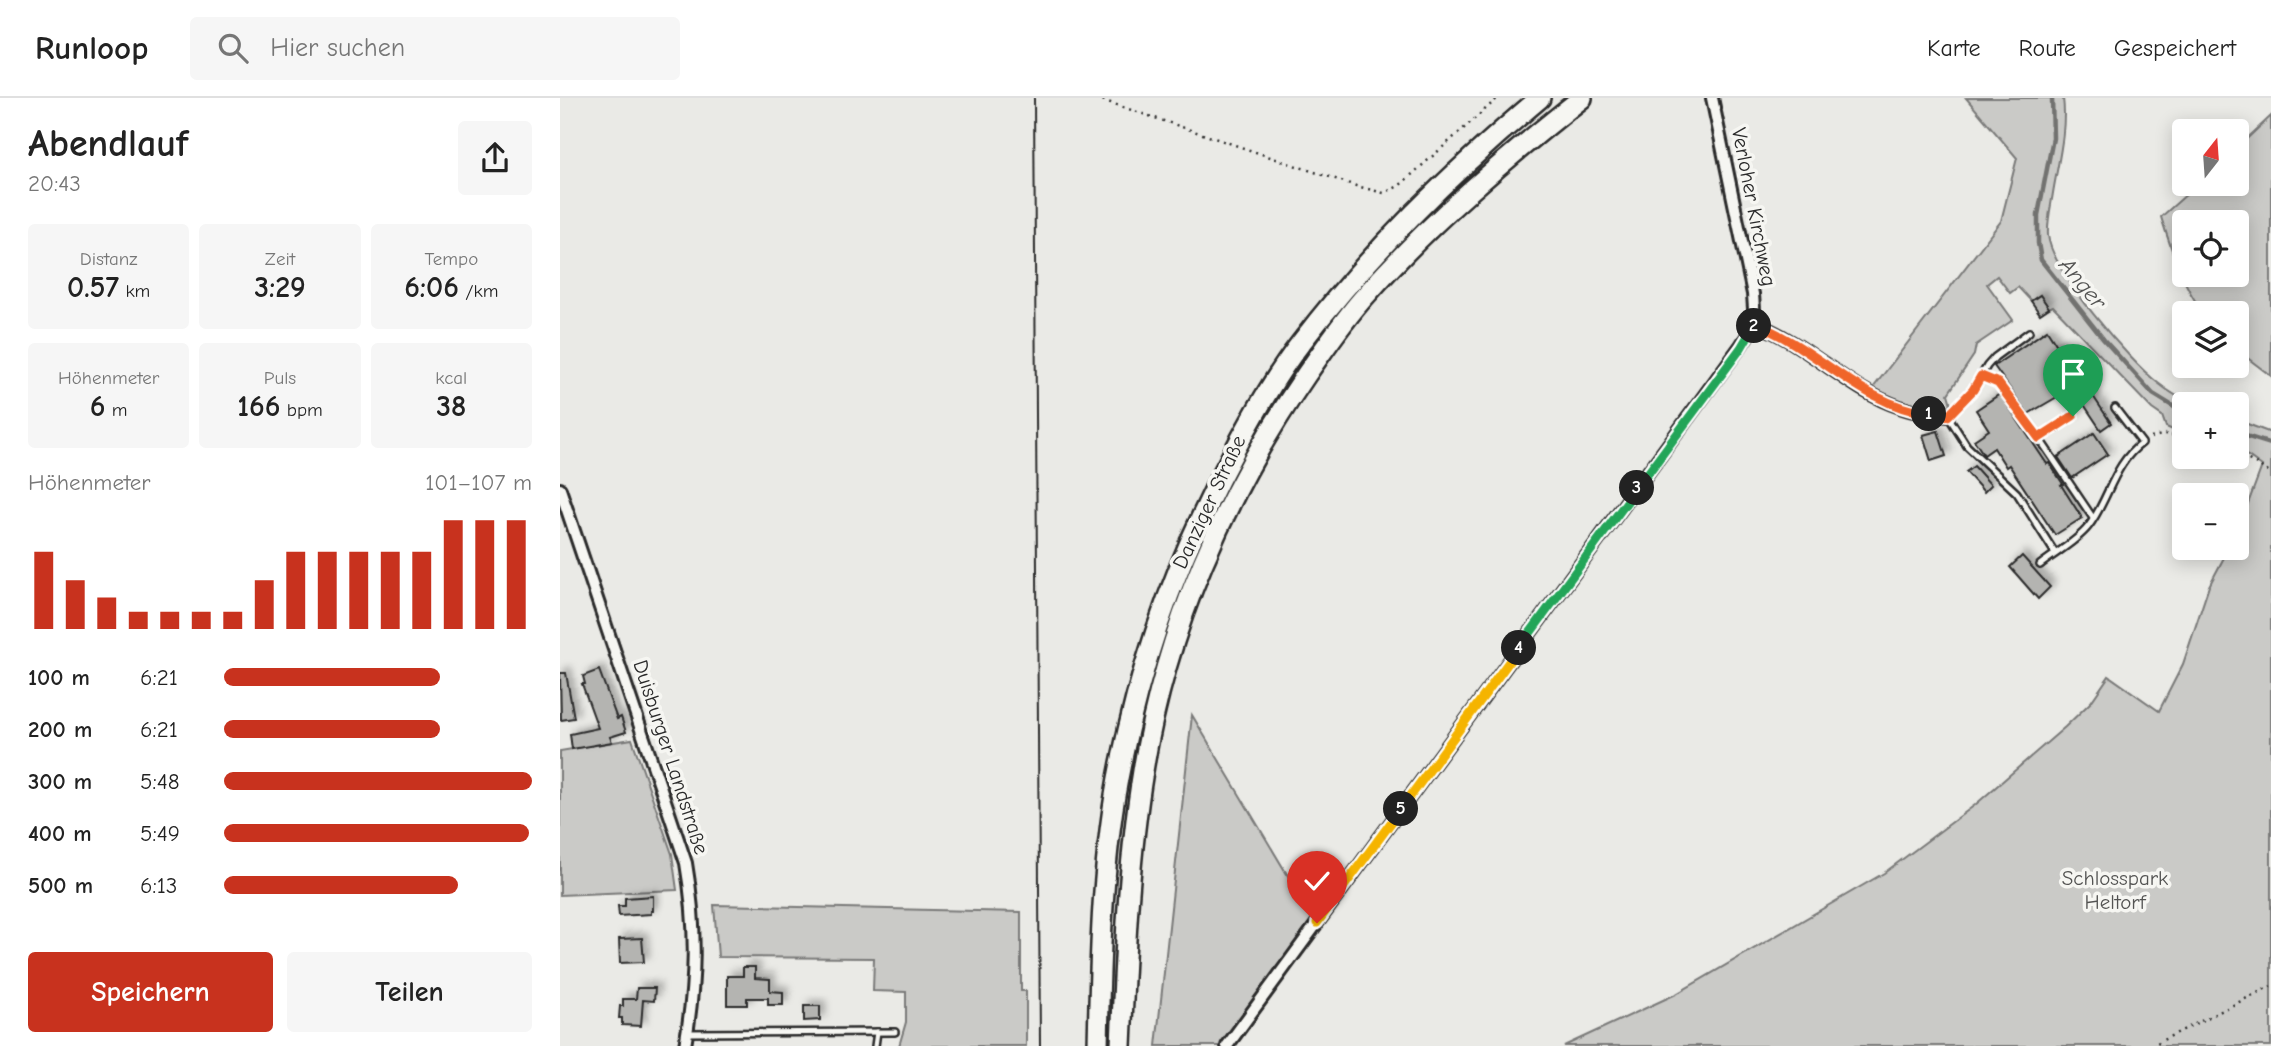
<!DOCTYPE html>
<html lang="de">
<meta charset="utf-8">
<style>
body{margin:0;font-family:"Comic Neue",sans-serif;background:#f6f6f6;color:#222;height:100vh;display:flex;flex-direction:column;font-size:26px;white-space:nowrap}
*{box-sizing:border-box;margin:0}
p{font-size:23px;color:#767676}
.icon{flex:none;width:38px;height:38px;fill:none;stroke:currentColor;stroke-width:2;stroke-linecap:round;stroke-linejoin:round}
.map{position:relative;flex:1;overflow:hidden}
.panel{display:flex;flex-direction:column;background:#fff;width:560px}
.panel>*{flex:none}
.needle{width:46px;rotate:17deg}
.buttons{position:absolute;left:1612px;top:21px;display:grid;gap:14px}
.buttons a{display:grid;place-items:center;width:77px;height:77px;border-radius:7px;background:#fff;box-shadow:0 4px 18px #0003;font-size:35px}
.pin{position:absolute;display:grid;place-items:center;width:60px;height:60px;color:#fff;margin:-72px -30px;border-radius:50% 50% 50% 0;rotate:-45deg;box-shadow:0 0 7px #0007}
.pin .icon{rotate:45deg}
.km{position:absolute;width:35px;height:35px;margin:-18px;border-radius:50%;background:#222;color:#fff;font-size:19px;line-height:35px;text-align:center}
.round{display:grid;place-items:center;flex:none;width:74px;height:74px;border-radius:7px;background:#f6f6f6}
.headline{display:flex;align-items:center;justify-content:space-between;height:119px;padding:0 28px}
h1{font-size:38px;font-weight:800;line-height:52px}
.stats{display:grid;grid-template-columns:repeat(3,1fr);gap:10px;height:119px;padding:7px 28px}
.stats div{display:grid;align-content:center;border-radius:7px;background:#f6f6f6;text-align:center}
.stats b{font-size:30px;font-weight:800}
.stats small{font-size:19px;font-weight:400}
.stats p{font-size:19px}
.chart{height:196px;padding:14px 28px}
.chart p{display:flex;justify-content:space-between}
.chart svg{width:100%;height:126px;margin-top:7px;stroke:#c8321e;stroke-width:6}
.cta{display:flex;gap:14px;margin-top:auto;padding:14px 28px}
.cta a{flex:1;height:80px;border-radius:7px;background:#c8321e;color:#fff;font-size:28px;font-weight:800;line-height:80px;text-align:center}
.cta a+a{background:#f6f6f6;color:#222}
ul{padding:0 28px;list-style:none;font-size:23px}
li{display:grid;grid-template-columns:112px 84px 1fr;align-items:center;height:52px}
li i{height:18px;border-radius:9px;background:#c8321e}
header{display:flex;align-items:center;gap:42px;box-sizing:border-box;height:98px;padding:0 35px;background:#fff;border-bottom:2px solid #e0e0e0}
header strong{font-size:33px}
nav{display:flex;gap:38px;margin-inline-start:auto;font-size:24px}
.search{width:490px;height:63px;background:#f6f6f6;display:flex;align-items:center;gap:18px;box-sizing:border-box;padding:0 24px;border-radius:7px;color:#767676;font-size:26px}
main{display:flex;flex:1;min-height:0}
.map>svg:first-child{display:block}
</style>
<header>
<strong>Runloop</strong>
<div class="search"><svg class="icon" aria-label="search" viewBox="0 0 24 24"><circle cx="10" cy="10" r="6"/><path d="M15 15l6 6"/></svg>Hier suchen</div>
<nav><a>Karte</a><a>Route</a><a>Gespeichert</a></nav>
</header>
<main>
<section class="panel">
<div class="headline"><div><h1>Abendlauf</h1><p>20:43</p></div><a class="round"><svg class="icon" aria-label="share" viewBox="0 0 24 24"><path d="M12 15V3M7 8l5-5 5 5M5 13v7h14v-7"/></svg></a></div>
<div class="stats">
<div><p>Distanz</p><b>0.57<small> km</small></b></div>
<div><p>Zeit</p><b>3:29</b></div>
<div><p>Tempo</p><b>6:06<small> /km</small></b></div>
</div>
<div class="stats">
<div><p>Höhenmeter</p><b>6<small> m</small></b></div>
<div><p>Puls</p><b>166<small> bpm</small></b></div>
<div><p>kcal</p><b>38</b></div>
</div>
<div class="chart"><p><span>Höhenmeter</span>101–107 m</p>
<svg viewBox="0 0 160 44" preserveAspectRatio="none"><path d="M5 44V17M15 44V27M25 44V33M35 44V38M45 44V38M55 44V38M65 44V38M75 44V27M85 44V17M95 44V17M105 44V17M115 44V17M125 44V17M135 44V6M145 44V6M155 44V6"/></svg>
</div>
<ul>
<li><b>100 m</b>6:21<i style="width:70%"></i></li>
<li><b>200 m</b>6:21<i style="width:70%"></i></li>
<li><b>300 m</b>5:48<i style="width:100%"></i></li>
<li><b>400 m</b>5:49<i style="width:99%"></i></li>
<li><b>500 m</b>6:13<i style="width:76%"></i></li>
</ul>
<div class="cta"><a>Speichern</a><a>Teilen</a></div>
</section>
<div class="map">
<svg width="1711" height="948" viewBox="0 0 1711 948">
<defs>
<filter id="shadow"><feDropShadow dx="5" dy="-5" stdDeviation="3.5" flood-color="#0004"/></filter>
</defs>
<rect width="100%" height="100%" fill="#eaeae6"/>
<filter id="ink" filterUnits="userSpaceOnUse"><feTurbulence type="fractalNoise" baseFrequency=".0143" numOctaves="2"/><feDisplacementMap in="SourceGraphic" scale="14" xChannelSelector="R" yChannelSelector="G"/><feConvolveMatrix kernelMatrix="1 2 1 2 8 2 1 2 1" color-interpolation-filters="sRGB"/></filter>
<g filter="url(#ink)">
<!-- green -->
<g fill="#cacac7" stroke="#7a7a79" stroke-width="2" fill-rule="evenodd">
<path d="M1406 0H1503C1507 32 1498 64 1493 95 1491 108 1487 124 1488 137 1491 172 1569 263 1598 285 1609 294 1620 301 1634 306H1624V337L1606 329 1602 318 1592 311 1493 208 1489 210 1480 197 1471 203 1458 189 1450 195 1437 178 1427 186 1453 222 1416 247 1414 257 1388 296 1391 306 1372 314H1362L1310 294 1441 123 1457 60Z"/>
<path d="M1711 18V278L1677 252 1676 215H1643C1622 186 1612 153 1601 119L1638 86H1676L1677 50ZM1624 124H1676V177H1624Z"/>
<path d="M1677 322 1711 335V948H1004L1116 896 1324 775 1415 707 1505 629 1531 604 1549 578 1599 613 1623 566 1649 488 1669 450H1676L1677 435 1702 368 1688 358 1677 354Z"/>
<path d="M632 617 755 823 664 948H596Z"/>
<path d="M72 641 112 756 117 792 0 797V653Z"/>
<path d="M154 807 461 814V893H466V948H339L346 924V894L313 893 314 860 158 859Z"/>
</g>
<g fill="none" stroke-linecap="round" stroke-linejoin="round">
<!-- stream -->
<g stroke="#727270" stroke-width="4.5">
<path d="M1492 0 1493 40 1478 117V145L1481 162 1544 242 1593 296 1624 315"/>
<path d="M1676 335 1711 346"/>
</g>
</g>
<!-- building -->
<g fill="#b4b4b1" stroke="#2b2b2b" stroke-width="2" filter="url(#shadow)">
<path d="M1480 197 1489 210 1480 216 1471 203Z"/>
<path d="M1487 232 1521 285 1468 316 1434 268Z"/>
<path d="M1529 292 1551 325 1541 332 1519 299Z"/>
<path d="M1440 296 1487 366 1489 365 1503 386 1501 387 1522 420 1495 437 1449 367 1446 369 1434 350 1424 357 1414 342 1429 332 1416 312Z"/>
<path d="M1378 333 1386 358 1371 363 1363 337Z"/>
<path d="M1534 335 1548 356 1512 380 1498 359Z"/>
<path d="M1414 368 1431 387 1424 394 1406 374Z"/>
<path d="M1462 458 1490 489 1478 501 1450 469Z"/>
<path d="M39 572 57 621 61 619 66 634 50 639 52 644 12 651 10 636 38 630 22 586H25L23 578Z"/>
<path d="M0 575H6L14 620 1 622Z"/>
<path d="M93 798V813H91V816L59 818 58 808H65V800Z"/>
<path d="M82 840 84 864 60 865 59 841Z"/>
<path d="M183 869H195V880L210 881V893L223 894V907H208V900H187V907H167V878H183Z"/>
<path d="M77 890H95L94 903 83 902 81 928 62 927V920H59L60 908H63V901H76Z"/>
<path d="M244 908H260V922L244 923Z"/>
</g>
<g fill="none" stroke-linecap="round" stroke-linejoin="round">
<defs>
<g id="service">
<path d="M1469 234 1435 259 1427 268 1413 292 1388 318 1407 348 1457 395 1495 455"/>
<path d="M1421 278 1438 285 1479 340 1533 420"/>
<path d="M1479 340 1513 318"/>
<path d="M1480 467C1495 455 1516 444 1528 429 1549 402 1553 366 1582 345L1555 310"/>
<path d="M127 935 335 934"/>
<path d="M315 948 317 934"/>
</g>
<g id="minor">
<path d="M1195 226C1248 245 1286 291 1340 309 1355 315 1372 316 1388 318"/>
<path d="M0 391 126 765C137 829 136 884 125 948"/>
<path d="M667 948 1180 249 1195 226 1193 196 1152 0"/>
</g>
<g id="trunk">
<path d="M538 948C540 854 542 757 561 665 583 554 623 447 677 348 696 313 716 277 740 246 811 153 891 75 980 0"/>
<path d="M561 948C565 856 568 764 583 673 606 530 665 395 746 277 765 250 784 221 806 197 871 123 945 61 1022 0"/>
</g>
</defs>
<!-- service casing -->
<use href="#service" stroke="#2b2b2b" stroke-width="10"/>
<!-- minor casing -->
<use href="#minor" stroke="#2b2b2b" stroke-width="16"/>
<!-- trunk casing -->
<use href="#trunk" stroke="#2b2b2b" stroke-width="24"/>
<!-- path -->
<g stroke="#2b2b2b" stroke-width="2.5" stroke-dasharray="2 5" stroke-linecap="butt">
<path d="M536 0 796 88 824 95 839 88 938 0"/>
<path d="M1591 340 1604 336 1624 339"/>
<path d="M1676 356 1697 366 1711 376"/>
<path d="M1591 948 1711 888"/>
</g>
<!-- service -->
<use href="#service" stroke="#f6f6f2" stroke-width="5"/>
<!-- minor -->
<use href="#minor" stroke="#f6f6f2" stroke-width="10"/>
<!-- trunk -->
<use href="#trunk" stroke="#f6f6f2" stroke-width="19"/>
<!-- tram -->
<path stroke="#2b2b2b" stroke-width="2" d="M474 0 480 948"/>
</g>
</g>
<g fill="none" stroke-linecap="round" stroke-linejoin="round" filter="url(#ink)">
<defs>
<path id="split-1" d="M1369 316 1388 318 1413 292 1421 278 1438 285 1479 340 1513 318"/>
<path id="split-2" d="M1194 228 1195 226C1257 249 1301 307 1369 316"/>
<path id="split-3" d="M1077 390 1181 250 1194 228"/>
<path id="split-4" d="M959 550 1077 390"/>
<path id="split-5" d="M841 711 959 550"/>
<path id="split-6" d="M757 825 841 711"/>
</defs>
<!-- split-1 casing -->
<use href="#split-1" stroke="#fff" stroke-width="14"/>
<!-- split-2 casing -->
<use href="#split-2" stroke="#fff" stroke-width="14"/>
<!-- split-3 casing -->
<use href="#split-3" stroke="#fff" stroke-width="14"/>
<!-- split-4 casing -->
<use href="#split-4" stroke="#fff" stroke-width="14"/>
<!-- split-5 casing -->
<use href="#split-5" stroke="#fff" stroke-width="14"/>
<!-- split-6 casing -->
<use href="#split-6" stroke="#fff" stroke-width="14"/>
<!-- split-1 -->
<use href="#split-1" stroke="#f0652b" stroke-width="9"/>
<!-- split-2 -->
<use href="#split-2" stroke="#f0652b" stroke-width="9"/>
<!-- split-3 -->
<use href="#split-3" stroke="#22a559" stroke-width="9"/>
<!-- split-4 -->
<use href="#split-4" stroke="#22a559" stroke-width="9"/>
<!-- split-5 -->
<use href="#split-5" stroke="#f5b400" stroke-width="9"/>
<!-- split-6 -->
<use href="#split-6" stroke="#f5b400" stroke-width="9"/>
</g>
<g text-anchor="middle" stroke-width="7" stroke-linejoin="round" paint-order="stroke">
<!-- street labels -->
<g font-size="21" fill="#2b2b2b" stroke="#f6f6f2">
<text transform="translate(1194 109) rotate(79)" y="7">Verloher Kirchweg</text>
<text transform="translate(649 404) rotate(-65)" y="7">Danziger Straße</text>
<text transform="translate(111 659) rotate(72)" y="7">Duisburger Landstraße</text>
</g>
<!-- park labels -->
<g font-size="21" fill="#535352" stroke="#f6f6f2">
<text x="1555" y="787">Schlosspark<tspan x="1555" dy="24">Heltorf</tspan></text>
</g>
<!-- water labels -->
<g font-size="23" font-style="italic" fill="#545453" stroke="#f6f6f2">
<text transform="translate(1523 185) rotate(50)" y="8">Anger</text>
</g>
</g>
</svg>
<div class="buttons">
<a><svg class="needle" viewBox="-14 -14 28 28"><path d="M0-13l5 13h-10z" fill="#e53935"/><path d="M0 13l5-13h-10z" fill="#767676"/></svg></a>
<a><svg class="icon" aria-label="locate" viewBox="0 0 24 24"><circle cx="12" cy="12" r="6"/><path d="M12 2v4M12 18v4M2 12h4M18 12h4"/></svg></a>
<a><svg class="icon" aria-label="layers" viewBox="0 0 24 24"><path d="M12 4l9 5-9 5-9-5zM3 14l9 5 9-5"/></svg></a>
<a>+</a>
<a>−</a>
</div>
<div class="pin" style="left:1513px;top:318px;background:#1e9e55"><svg class="icon" aria-label="arrive" viewBox="0 0 24 24"><path d="M6 21V4h12l-3 4 3 4H6"/></svg></div>
<div class="pin" style="left:757px;top:825px;background:#d93025"><svg class="icon" aria-label="check" viewBox="0 0 24 24"><path d="M5 12l5 5 9-10"/></svg></div>
<b class="km" style="left:1369px;top:316px">1</b>
<b class="km" style="left:1194px;top:228px">2</b>
<b class="km" style="left:1077px;top:390px">3</b>
<b class="km" style="left:959px;top:550px">4</b>
<b class="km" style="left:841px;top:711px">5</b>
</div>
</main>
